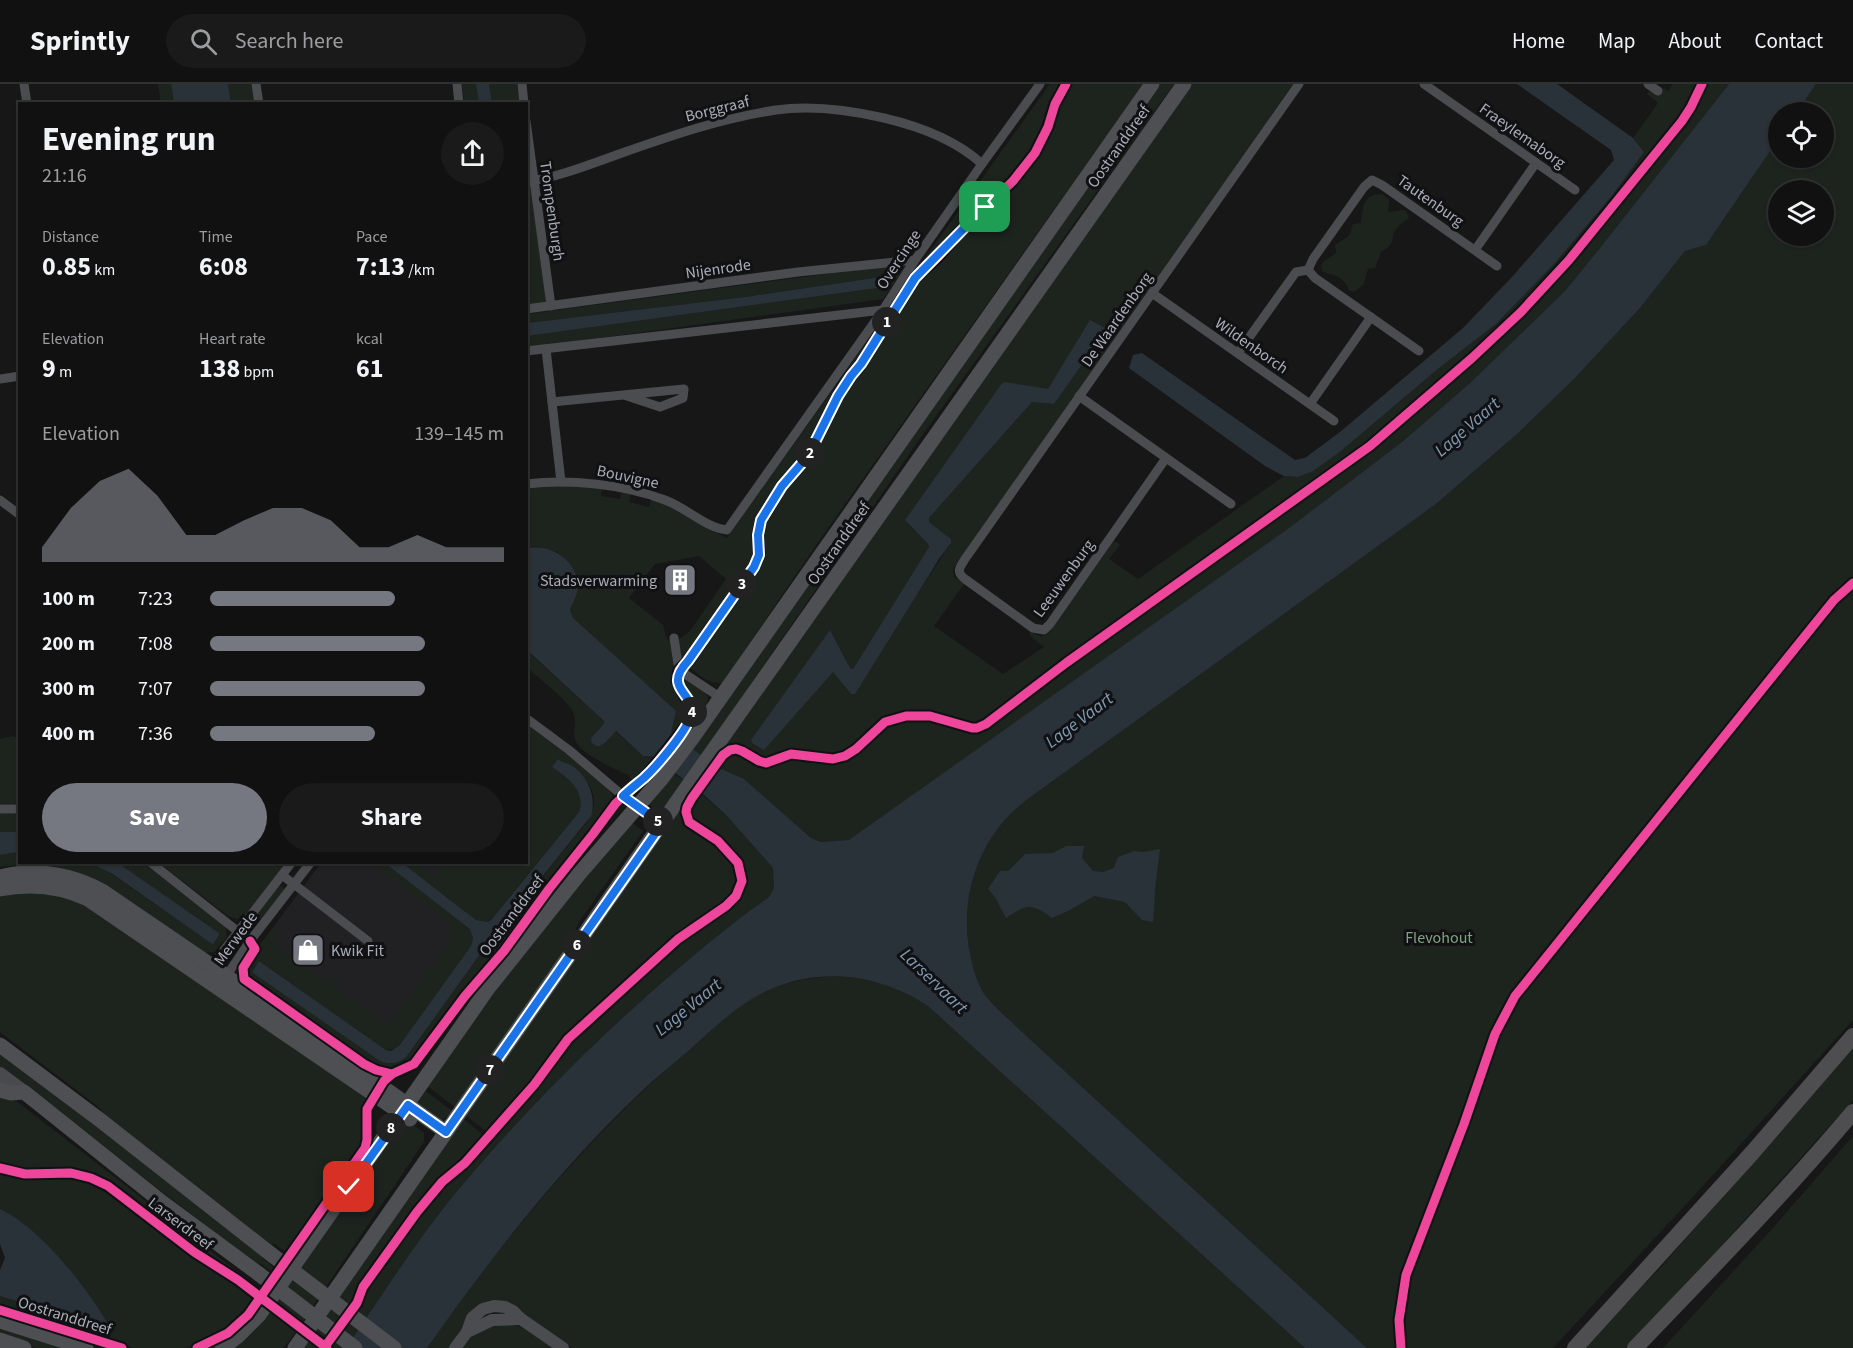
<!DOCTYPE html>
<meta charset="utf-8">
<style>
body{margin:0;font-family:"Source Sans 3",sans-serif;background:#1a1a1a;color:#f1f3f6;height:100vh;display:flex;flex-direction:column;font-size:22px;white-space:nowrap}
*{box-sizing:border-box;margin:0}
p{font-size:20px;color:#9c9d9f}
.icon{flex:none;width:33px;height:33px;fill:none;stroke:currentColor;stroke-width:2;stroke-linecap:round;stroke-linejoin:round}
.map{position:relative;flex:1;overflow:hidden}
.sheet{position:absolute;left:18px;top:18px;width:510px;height:762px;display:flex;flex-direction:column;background:#111;border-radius:0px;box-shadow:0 2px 4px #0004,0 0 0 2px #303131}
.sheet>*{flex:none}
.buttons{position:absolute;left:1768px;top:18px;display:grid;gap:12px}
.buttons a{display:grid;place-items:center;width:66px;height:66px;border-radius:50%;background:#111;box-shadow:0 2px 4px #0004,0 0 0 2px #303131;font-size:30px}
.pin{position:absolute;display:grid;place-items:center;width:51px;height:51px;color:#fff;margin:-26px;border-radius:12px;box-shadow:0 3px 9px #0006}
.km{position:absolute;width:30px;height:30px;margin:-15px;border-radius:50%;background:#222;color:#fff;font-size:16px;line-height:30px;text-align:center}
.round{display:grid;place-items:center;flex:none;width:63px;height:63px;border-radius:32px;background:#1a1a1a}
.summary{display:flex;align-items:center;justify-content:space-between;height:102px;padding:0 24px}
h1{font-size:33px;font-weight:700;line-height:45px}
.stats{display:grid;grid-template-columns:repeat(3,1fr);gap:9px;height:102px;padding:6px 24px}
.stats div{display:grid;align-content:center}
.stats b{font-size:26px;font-weight:700}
.stats small{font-size:16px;font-weight:400}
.stats p{font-size:16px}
.chart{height:168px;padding:12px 24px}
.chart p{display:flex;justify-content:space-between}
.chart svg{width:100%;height:108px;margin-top:6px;fill:#757880;opacity:.7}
.cta{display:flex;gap:12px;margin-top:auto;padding:12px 24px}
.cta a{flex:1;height:69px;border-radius:36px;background:#757880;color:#fff;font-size:24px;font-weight:700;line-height:69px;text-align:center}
.cta a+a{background:#1a1a1a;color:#f1f3f6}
ul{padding:0 24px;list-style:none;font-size:20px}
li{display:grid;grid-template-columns:96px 72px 1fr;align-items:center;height:45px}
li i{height:15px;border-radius:8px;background:#757880}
header{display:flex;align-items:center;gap:36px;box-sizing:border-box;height:84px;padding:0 30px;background:#111;border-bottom:2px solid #303131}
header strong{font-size:28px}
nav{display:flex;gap:33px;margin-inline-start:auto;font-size:21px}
.search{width:420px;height:54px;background:#1a1a1a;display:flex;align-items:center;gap:15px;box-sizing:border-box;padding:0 21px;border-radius:33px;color:#9c9d9f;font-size:22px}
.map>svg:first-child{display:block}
</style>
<header>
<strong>Sprintly</strong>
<div class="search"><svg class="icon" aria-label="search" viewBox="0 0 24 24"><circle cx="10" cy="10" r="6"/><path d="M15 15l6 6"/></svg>Search here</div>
<nav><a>Home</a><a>Map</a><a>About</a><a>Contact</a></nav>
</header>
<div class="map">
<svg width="1853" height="1264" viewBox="0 0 1853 1264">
<rect width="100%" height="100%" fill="#171717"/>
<!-- built -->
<path fill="#212123" d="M321 779H448L428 804 470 837 389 953 259 862Z"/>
<!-- green -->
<g fill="#1d241e" fill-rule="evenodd">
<path d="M158 0H171L174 19H161Z"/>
<path d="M228 0H251L255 19H231Z"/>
<path d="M462 0H476L479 19H464Z"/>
<path d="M489 0H517L520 19H492Z"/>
<path d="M1050 0H1143L821 454 722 599C702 599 698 586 683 580L678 556 690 547 726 495 699 472 655 480 629 514 663 541 667 556 671 557 675 588C683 593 703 604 707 611 712 623 688 647 680 656L671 649 573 534 570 526 575 514 557 468 535 462 527 464 526 403 541 401 602 404 601 412 620 415 622 407 631 409 629 418 649 423 651 415 669 422 727 454 840 296 879 238Z"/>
<path d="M1161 0H1174L921 353 701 672 692 665Z"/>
<path d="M1192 0H1293L953 485 954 493 964 500 934 542 1003 590 1044 563 1029 551 1031 547C1037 552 1042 554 1048 550L1114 457 1120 461 1109 475 1138 495 1284 392 1298 393 1341 367 1439 284 1496 240 1554 180 1611 113 1644 68 1633 54 1658 19 1647 10 1649 7 1656 10 1661 3 1668 7 1673 0H1700L1690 22 1680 36 1568 175 1520 227 1471 273 1369 360 1065 578 985 638C969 648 953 636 937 632 929 630 921 630 914 630 903 630 892 632 883 638 864 649 855 672 831 674 818 675 806 669 794 669 783 669 774 679 763 677 747 673 740 655 722 670L727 659ZM1105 244 1106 247 1054 320 1032 318 929 434V438L951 455V459L851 610 833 588 751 658 830 546 850 584 853 585 929 463 928 460 905 436 1002 299 1005 298 1047 306Z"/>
<path d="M1703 0H1729L1600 164 1565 207 1470 299 1402 358 1289 444 850 756 821 758 811 754 744 695 717 683C721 677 724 669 732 667 744 665 753 679 765 680 775 681 782 673 791 672 804 671 815 676 827 677 858 679 870 643 896 635 928 626 944 643 972 646L977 645 987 641 1066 580 1371 363 1473 275 1522 229 1570 177 1683 38 1693 24Z"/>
<path d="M1816 0H1853V936L1691 1115 1553 1264H1367L1021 947C1009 935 995 924 985 911 976 898 972 880 969 864 962 821 973 777 999 743 1006 733 1016 725 1025 717L1436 420 1517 350 1574 295 1640 224 1685 167 1706 161 1779 54V74H1824V28H1797ZM1779 106H1824V152H1779Z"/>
<path d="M526 103 531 105 545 210V218L526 221Z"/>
<path d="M1382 110 1389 116 1388 128 1403 126 1406 127 1409 134C1405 137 1400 140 1397 144 1388 155 1399 157 1381 168L1375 184 1368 185 1363 201 1354 208 1349 206C1343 190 1334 193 1322 187L1321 181 1323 178 1336 169 1335 161 1349 152 1353 140 1361 139C1363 123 1363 110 1382 110Z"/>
<path d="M908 179 883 215 527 264 526 252 878 204 885 196 884 194 881 193 745 213 527 239V230Z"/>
<path d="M526 566 604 637 606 658 615 647 643 672 656 675 646 689 638 695H631L628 691C615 685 583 671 576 658 571 648 579 638 572 626 562 611 540 596 527 583Z"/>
<path d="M527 639C545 653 609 698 615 716L592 749 547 804 501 866 463 911 414 976 402 984 394 987 371 981 246 894 245 887 257 867 258 863 272 845 275 846 280 865 326 898 334 889 340 894 334 903 388 941 452 854 447 849 452 841 371 779H385L471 845 473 854 471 862 399 962 395 965 386 966 259 877 252 887 380 977 392 980 407 972 483 866 587 738C590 732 594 726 594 719 595 705 582 689 571 682 566 679 562 679 558 676L552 683C568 694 586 707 579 728L494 832 487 838 476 836 402 779H414L434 793 446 779 526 778V673L528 670 526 669Z"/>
<path d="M13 652 19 654V720H0V655Z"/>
<path d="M673 689 685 697 661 731 648 719Z"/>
<path d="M698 707 726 731 773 784 774 804 769 813C727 842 688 876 649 910 579 972 513 1040 453 1112 414 1160 381 1213 346 1264H326L358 1220 365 1204 419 1129 443 1099 476 1069 535 1002 569 956 679 856 727 823 738 813 743 797 740 779 719 756 693 739 689 733 688 724Z"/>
<path d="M688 713 690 714 685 726 688 738 717 758 734 775 740 791V797L737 807 725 821 677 854 575 946 561 960 533 1000 491 1047H486L465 1031Z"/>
<path d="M0 729 19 730V748H0Z"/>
<path d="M631 738 643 747 581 835 564 867 455 1023 426 1001 565 814Z"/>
<path d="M19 768 20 778 94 780 113 791 212 860 219 849 118 779H143L223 840 226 844 227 853 214 868 201 869 101 799C67 781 38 777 0 783V771Z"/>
<path d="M159 779H288L246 832 237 835 228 832Z"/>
<path d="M279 802 283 803 285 806 263 835H258L256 831Z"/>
<path d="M9 807 76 813 369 1016C360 1030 368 1047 364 1063L288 1170 274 1159 272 1161 121 1047 96 1021 0 948V809Z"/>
<path d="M835 892C869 893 899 903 928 922L1305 1264H572L517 1226 473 1228 449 1264H427C501 1159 581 1060 678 975 702 954 725 931 752 914 777 899 806 894 835 892Z"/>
<path d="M1853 964V1016L1703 1182 1626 1264H1583L1662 1182Z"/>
<path d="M0 968 261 1169 263 1175 277 1186 274 1190 260 1179 259 1180 252 1177 0 983Z"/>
<path d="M423 1005 452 1027 441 1037 413 1019Z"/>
<path d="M0 1011 16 1017 252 1199 251 1201 194 1163 108 1097 79 1086 68 1085H24L0 1079Z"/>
<path d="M462 1034 482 1050 483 1056 464 1077 440 1097 416 1128 362 1202 356 1218 322 1264H300Z"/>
<path d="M399 1039H411L424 1049V1058L290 1256 283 1264H230Z"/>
<path d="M1853 1052V1264H1663L1772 1145Z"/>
<path d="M0 1087 78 1094 102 1103 242 1204 241 1206 255 1217 246 1230 229 1245 209 1257 186 1264H133L0 1223V1212L104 1245 100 1227 66 1181 36 1151 9 1130 0 1125Z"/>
<path d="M504 1239 524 1244 553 1264H461C473 1248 485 1242 504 1239Z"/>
<path d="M0 1240 76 1264H36L0 1253Z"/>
</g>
<!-- water -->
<g fill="#2a3239">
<path d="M171 0H228L231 19H174Z"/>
<path d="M476 0H489L492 19H479Z"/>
<path d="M1517 0H1557L1633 54 1644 68 1611 113 1554 180 1496 240 1439 284 1341 367 1313 387 1298 393 1284 392 1265 382 1129 284 1133 271 1142 269 1295 376 1305 374 1340 348 1463 244 1512 193 1614 76 1611 66Z"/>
<path d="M1729 0H1816L1797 28H1779V54L1706 161 1685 167 1640 224 1574 295 1517 350 1436 420 1025 717C1016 725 1006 733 999 743 973 777 962 821 969 864 972 880 976 898 985 911 995 924 1009 935 1021 947L1367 1264H1305L928 922C882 892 828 883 776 903 742 916 715 943 688 967 672 981 655 994 640 1009 559 1085 491 1174 427 1264H346C381 1213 414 1160 453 1112 513 1040 579 972 649 910 688 876 727 842 769 813L774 804 773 784 726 731 703 710 654 673 643 672 616 647 606 658 600 662H596L592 659 591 654 604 640V637L527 566V464C551 459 578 477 578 503 577 511 573 519 570 526L573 534 676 627 671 649 717 683 744 695 811 754 821 758 849 756 1289 444 1402 358 1470 299 1565 207 1600 164Z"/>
<path d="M881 193 884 194 885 196 878 204 527 252V239L745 213Z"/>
<path d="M1090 236 1105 244 1106 247 1054 320 1032 318 929 434V438L951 455V459L939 475 855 610H851L833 588 764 666 752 659 751 656 830 546 850 584 853 585 929 463 928 460 905 436 1002 299 1005 298 1048 305Z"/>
<path d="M558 675C562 679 566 679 571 681 588 692 597 713 591 732L483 866 407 972C398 980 391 981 380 977L252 888 259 877 386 966 391 967 399 962 471 862 473 854 470 845 385 779H402L476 836 487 838 491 836 579 728C586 707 568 694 552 683Z"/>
<path d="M0 748H19V768L0 771Z"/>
<path d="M1066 762H1084L1082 774 1093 787 1103 788 1114 784 1118 773 1134 767 1143 768 1160 765 1155 806 1153 838 1142 836 1125 818 1094 812 1070 826 1052 834C1031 819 1027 820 1006 834L995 813 988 805 1000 787H1008L1025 770 1053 769Z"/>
<path d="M91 779H118L219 849V851L213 860H212L114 791Z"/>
<path d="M0 1125C42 1145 87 1204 110 1243L109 1246 0 1212V1186L5 1174 0 1160Z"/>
</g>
<!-- pier -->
<path fill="#171717" d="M677 650 694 663 671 692 655 678Z"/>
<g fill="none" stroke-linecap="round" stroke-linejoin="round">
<!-- minor -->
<g stroke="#4b4c50" stroke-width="9">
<path d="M24 0 27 20"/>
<path d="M256 0 259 20"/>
<path d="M457 0 459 20"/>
<path d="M522 0 524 20"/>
<path d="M1424 0 1575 106"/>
<path d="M1648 0 1658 7"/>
<path d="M526 37 551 222"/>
<path d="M526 98C559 93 591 80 622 69 673 51 723 34 776 26 811 21 849 26 884 34 918 42 956 56 982 80"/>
<path d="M1475 166 1536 79"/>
<path d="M1308 186 1313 175 1364 103 1372 96 1382 101 1497 182"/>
<path d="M1308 186 1315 194 1419 267"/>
<path d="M1152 209 1334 337"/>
<path d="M526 225 798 188 915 176"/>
<path d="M546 265 561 398"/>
<path d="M526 267 883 226"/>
<path d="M1238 269 1296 188 1308 186"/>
<path d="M0 295 20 292"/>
<path d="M1079 312 1231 420"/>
<path d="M552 318 684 305 683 314 660 323 624 311"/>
<path d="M1310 320 1371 233"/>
<path d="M1166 374 1050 540 1044 546 1033 544 965 495C956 488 959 484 965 475L1299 0"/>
<path d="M526 400C570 395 623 400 665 416 687 424 704 443 727 446L883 226 915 176 982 80 1040 0"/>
<path d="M0 416 20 431"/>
<path d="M674 554 679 586 721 614"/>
<path d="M526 634 569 666 623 712 662 740"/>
<path d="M0 725H20"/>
<path d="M150 778 250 857"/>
<path d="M282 791 368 857"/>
<path d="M212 887V882L221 870 292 778"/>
<path d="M225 894 250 857 311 778"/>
<path d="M0 1084C8 1086 15 1089 24 1090 56 1093 71 1084 104 1100L194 1168 249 1204"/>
</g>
<!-- tertiary -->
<g stroke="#4b4c50" stroke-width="12">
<path d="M467 1248 492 1236 521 1235"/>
<path d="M455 1264 467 1248 472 1234 483 1225 494 1222 505 1223 513 1227 521 1235 563 1264"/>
</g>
<!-- secondary -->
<path stroke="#4a4a4e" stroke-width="14" d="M0 990 24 1008"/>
<!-- primary -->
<g stroke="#4d4f52" stroke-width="15">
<path d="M0 793C36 784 70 790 102 807L212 882 446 1048"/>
<path d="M0 805C30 799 60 802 88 815L410 1035"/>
<path d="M0 961 100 1036 272 1171"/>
<path d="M0 1006 11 1009 24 1008 163 1119 259 1190"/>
<path d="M0 1237 86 1264"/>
<path d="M0 1256 24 1264"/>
<path d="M222 1264 238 1252 259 1231 489 903 579 790 662 694 693 653 1152 0"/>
<path d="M295 1264 683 709 1184 0"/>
</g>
<!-- motorway -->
<g stroke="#4e4e51" stroke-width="16">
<path d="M1575 1264 1752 1069 1853 952"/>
<path d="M1635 1264C1709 1187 1784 1110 1853 1028"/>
</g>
<!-- minor-bridge -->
<path stroke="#4b4c50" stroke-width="9" d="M249 1204 327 1264"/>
<!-- primary-bridge -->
<g stroke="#4d4f52" stroke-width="15">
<path d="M272 1171 394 1264"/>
<path d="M259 1190 355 1264"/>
</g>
<defs>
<g id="cycleway">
<path d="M250 857 255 865 243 884 244 895 364 980 376 986 392 990"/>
<path d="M0 1084 25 1090 71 1089 91 1094 108 1102 194 1168 238 1196 327 1264"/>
<path d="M0 1226 122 1264"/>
<path d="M197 1264 228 1249 248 1231 365 1064 367 1056V1025L384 997 392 990 414 980 465 912 504 867 549 805 593 750 616 719 647 691 690 637 692 626 677 597 679 586 688 577 754 483 759 471 758 451 761 436 782 402 808 372 838 312 851 292 861 280 915 194 938 173 954 154 1013 97 1035 69 1048 43 1055 20 1066 0"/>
<path d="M324 1264 357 1219 363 1203 417 1128 442 1098 465 1079 534 1001 568 955 678 855 726 822 736 812 742 797 738 779 718 757 689 738 686 728 687 723 692 714 723 671 730 666 736 665 742 667 759 677 766 679 791 670 833 675 845 672 856 665 885 638 906 632H930L972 644H977L986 640 1066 579 1370 362 1472 274 1521 228 1569 176 1682 37 1691 23 1702 0"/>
<path d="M1401 1264 1399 1236 1406 1191 1464 1040 1495 950 1515 912 1834 516 1853 499"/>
</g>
</defs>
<!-- cycleway casing -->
<use href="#cycleway" stroke="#111113" stroke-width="13"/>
<!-- cycleway -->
<use href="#cycleway" stroke="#ed469a" stroke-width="9"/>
</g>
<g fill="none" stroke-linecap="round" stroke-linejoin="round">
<defs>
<path id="route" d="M349 1103 408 1021 446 1048 662 740 623 712C630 705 637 700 644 694 656 683 689 645 691 630 695 608 662 605 688 577L754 483 759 471 758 451 761 436 782 402 808 372 838 312 851 292 861 280 915 194 985 123"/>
</defs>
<!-- route casing -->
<use href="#route" stroke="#fff" stroke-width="12"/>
<!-- route -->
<use href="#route" stroke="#1a73e8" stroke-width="8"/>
</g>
<!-- icons -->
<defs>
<symbol id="building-square" viewBox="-11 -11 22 22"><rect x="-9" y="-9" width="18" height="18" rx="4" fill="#757880" stroke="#111113"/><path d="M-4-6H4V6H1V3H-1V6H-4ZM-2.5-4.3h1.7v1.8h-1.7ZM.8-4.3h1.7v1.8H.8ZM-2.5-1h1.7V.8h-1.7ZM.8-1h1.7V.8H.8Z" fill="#fff"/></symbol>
<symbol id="shop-square" viewBox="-11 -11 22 22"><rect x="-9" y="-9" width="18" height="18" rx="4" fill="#757880" stroke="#111113"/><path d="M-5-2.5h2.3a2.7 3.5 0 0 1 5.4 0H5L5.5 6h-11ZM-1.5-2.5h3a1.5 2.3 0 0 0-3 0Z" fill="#fff"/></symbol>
</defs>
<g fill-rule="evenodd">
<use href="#building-square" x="661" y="477" width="38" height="38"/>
<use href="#shop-square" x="289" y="847" width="38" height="38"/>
</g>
<g text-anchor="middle" stroke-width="6" stroke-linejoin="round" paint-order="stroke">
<!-- street labels -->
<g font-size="16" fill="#a8adb8" stroke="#111113">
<text transform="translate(717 24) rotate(-14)" y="6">Borggraaf</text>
<text transform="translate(1523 51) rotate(35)" y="6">Fraeylemaborg</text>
<text transform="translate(1118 62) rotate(-55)" y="6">Oostranddreef</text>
<text transform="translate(1431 116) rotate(35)" y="6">Tautenburg</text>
<text transform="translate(553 127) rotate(82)" y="6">Trompenburgh</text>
<text transform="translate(898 175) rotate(-57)" y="6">Overcinge</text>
<text transform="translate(718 184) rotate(-8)" y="6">Nijenrode</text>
<text transform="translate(1116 235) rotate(-55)" y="6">De Waardenborg</text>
<text transform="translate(1252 261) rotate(35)" y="6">Wildenborch</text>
<text transform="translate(628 392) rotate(12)" y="6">Bouvigne</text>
<text transform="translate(838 459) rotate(-55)" y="6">Oostranddreef</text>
<text transform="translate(1063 494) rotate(-54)" y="6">Leeuwenburg</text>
<text transform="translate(511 831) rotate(-53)" y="6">Oostranddreef</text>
<text transform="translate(235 854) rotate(-54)" y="6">Merwede</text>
<text transform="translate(181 1139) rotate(37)" y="6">Larserdreef</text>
<text transform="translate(65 1231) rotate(17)" y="6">Oostranddreef</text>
</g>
<!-- poi labels -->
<g font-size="16" fill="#a8adb8" stroke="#111113" text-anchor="end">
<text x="657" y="502">Stadsverwarming</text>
<text x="331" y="872" text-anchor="start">Kwik Fit</text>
</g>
<!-- park labels -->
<g font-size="16" fill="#7fa381" stroke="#111113">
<text x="1439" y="859">Flevohout</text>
</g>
<!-- water labels -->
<g font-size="18" font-style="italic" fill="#7f9bb3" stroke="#111113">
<text transform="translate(1467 343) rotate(-41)" y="6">Lage Vaart</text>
<text transform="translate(1079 636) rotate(-37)" y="6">Lage Vaart</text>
<text transform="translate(934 897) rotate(44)" y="6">Larservaart</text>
<text transform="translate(688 923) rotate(-39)" y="6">Lage Vaart</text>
</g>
</g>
</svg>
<div class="buttons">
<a><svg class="icon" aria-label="locate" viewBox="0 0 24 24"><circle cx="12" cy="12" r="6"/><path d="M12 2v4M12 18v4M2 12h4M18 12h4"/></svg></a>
<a><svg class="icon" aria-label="layers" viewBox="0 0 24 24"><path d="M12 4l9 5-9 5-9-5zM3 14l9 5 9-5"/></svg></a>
</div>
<div class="pin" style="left:985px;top:123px;background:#1e9e55"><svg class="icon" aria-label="arrive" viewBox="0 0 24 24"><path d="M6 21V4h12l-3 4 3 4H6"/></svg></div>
<div class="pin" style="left:349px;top:1103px;background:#d93025"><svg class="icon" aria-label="check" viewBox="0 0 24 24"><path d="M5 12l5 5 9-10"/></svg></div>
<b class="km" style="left:887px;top:238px">1</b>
<b class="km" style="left:810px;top:369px">2</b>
<b class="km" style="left:742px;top:500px">3</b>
<b class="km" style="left:692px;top:628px">4</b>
<b class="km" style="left:658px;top:737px">5</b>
<b class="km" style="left:577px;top:861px">6</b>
<b class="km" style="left:490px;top:986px">7</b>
<b class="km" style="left:391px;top:1044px">8</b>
<section class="sheet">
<div class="summary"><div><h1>Evening run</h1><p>21:16</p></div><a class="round"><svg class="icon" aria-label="share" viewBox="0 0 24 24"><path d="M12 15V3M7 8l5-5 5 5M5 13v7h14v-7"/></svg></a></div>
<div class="stats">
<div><p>Distance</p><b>0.85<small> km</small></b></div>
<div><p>Time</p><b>6:08</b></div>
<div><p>Pace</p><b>7:13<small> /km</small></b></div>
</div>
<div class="stats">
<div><p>Elevation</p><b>9<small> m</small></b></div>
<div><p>Heart rate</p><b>138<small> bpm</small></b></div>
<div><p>kcal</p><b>61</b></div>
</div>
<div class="chart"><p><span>Elevation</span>139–145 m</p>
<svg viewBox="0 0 160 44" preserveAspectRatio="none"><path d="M0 44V38L10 22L20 11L30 6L40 17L50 33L60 33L70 27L80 22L90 22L100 27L110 38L120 38L130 33L140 38L150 38L160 38V44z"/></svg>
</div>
<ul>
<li><b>100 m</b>7:23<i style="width:63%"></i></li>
<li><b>200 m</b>7:08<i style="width:73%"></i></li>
<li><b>300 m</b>7:07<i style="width:73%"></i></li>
<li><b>400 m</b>7:36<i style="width:56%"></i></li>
</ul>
<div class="cta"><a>Save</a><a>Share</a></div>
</section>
</div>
